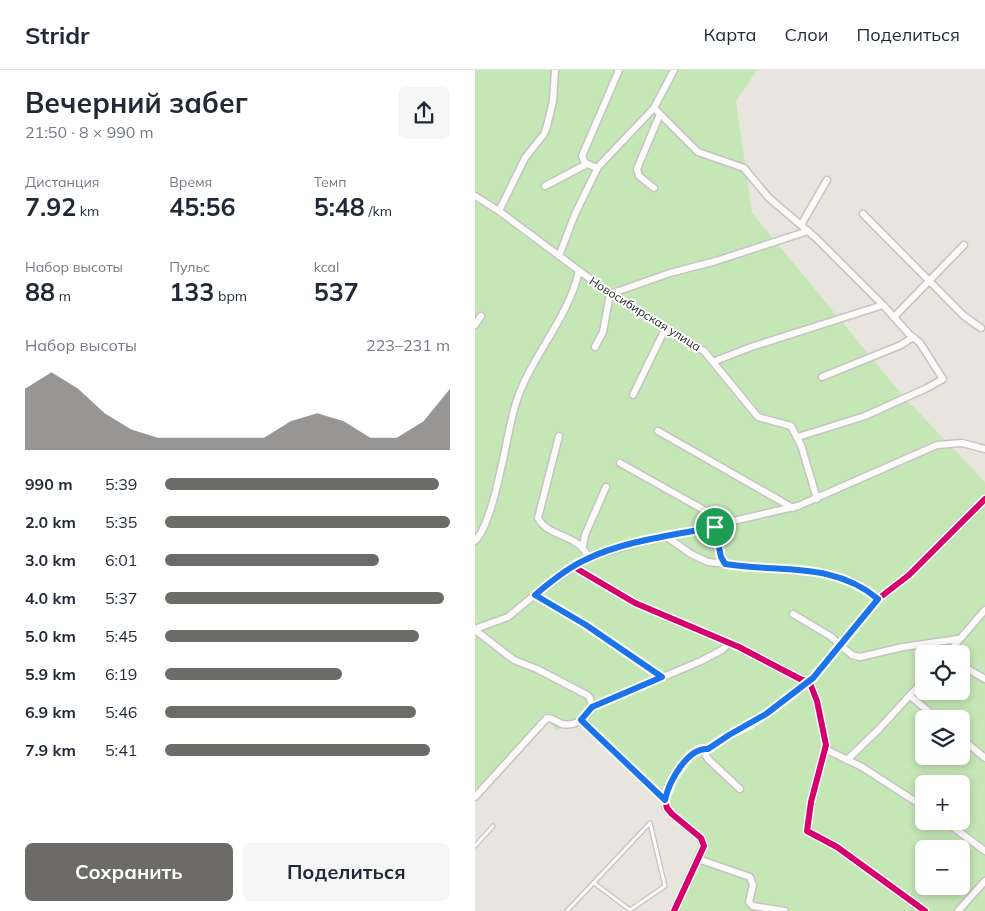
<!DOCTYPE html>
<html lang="ru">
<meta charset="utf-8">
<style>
body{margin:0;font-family:Mulish,sans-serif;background:#f6f6f7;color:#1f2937;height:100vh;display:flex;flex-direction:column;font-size:19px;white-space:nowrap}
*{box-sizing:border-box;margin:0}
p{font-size:16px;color:#747a83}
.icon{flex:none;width:28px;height:28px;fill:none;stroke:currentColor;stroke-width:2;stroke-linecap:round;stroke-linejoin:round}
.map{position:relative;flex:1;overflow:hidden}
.drawer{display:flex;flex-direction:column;background:#fff;width:475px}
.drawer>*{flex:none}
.fabs{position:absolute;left:440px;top:575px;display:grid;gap:10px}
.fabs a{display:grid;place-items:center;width:55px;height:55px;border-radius:8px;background:#fff;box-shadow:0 2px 8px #0003;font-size:25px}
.pin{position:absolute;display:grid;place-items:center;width:42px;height:42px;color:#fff;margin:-21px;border:2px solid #fff;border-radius:50%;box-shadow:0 1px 5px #0007}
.round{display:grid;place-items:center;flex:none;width:52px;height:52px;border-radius:8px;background:#f6f6f7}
.overview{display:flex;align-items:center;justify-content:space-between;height:85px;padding:0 25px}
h1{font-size:28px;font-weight:700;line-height:38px}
.metrics{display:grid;grid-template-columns:repeat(3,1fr);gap:8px;height:85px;padding:5px 25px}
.metrics div{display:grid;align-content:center}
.metrics b{font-size:25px;font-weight:700}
.metrics small{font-size:14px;font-weight:400}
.metrics p{font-size:14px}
.chart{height:140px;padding:10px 25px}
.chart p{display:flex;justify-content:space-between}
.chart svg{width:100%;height:90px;margin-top:5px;fill:#6c6b68;opacity:.7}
.action{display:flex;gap:10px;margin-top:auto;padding:10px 25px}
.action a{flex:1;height:58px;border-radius:8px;background:#6c6b68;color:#fff;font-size:20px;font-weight:700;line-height:58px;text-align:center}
.action a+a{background:#f6f6f7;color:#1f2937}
ul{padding:0 25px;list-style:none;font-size:16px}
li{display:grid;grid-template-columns:80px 60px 1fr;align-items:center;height:38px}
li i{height:12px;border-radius:6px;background:#6c6b68}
header{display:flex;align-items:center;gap:30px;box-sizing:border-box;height:70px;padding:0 25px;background:#fff;border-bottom:1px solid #e0e1e3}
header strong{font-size:24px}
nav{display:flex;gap:28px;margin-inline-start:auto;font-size:18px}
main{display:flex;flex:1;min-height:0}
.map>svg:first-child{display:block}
</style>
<header>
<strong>Stridr</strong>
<nav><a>Карта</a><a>Слои</a><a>Поделиться</a></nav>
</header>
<main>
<section class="drawer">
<div class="overview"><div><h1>Вечерний забег</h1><p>21:50 · 8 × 990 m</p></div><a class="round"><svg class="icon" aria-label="share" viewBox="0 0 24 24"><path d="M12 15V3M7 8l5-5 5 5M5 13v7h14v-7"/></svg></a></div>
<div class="metrics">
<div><p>Дистанция</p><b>7.92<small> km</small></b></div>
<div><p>Время</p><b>45:56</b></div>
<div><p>Темп</p><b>5:48<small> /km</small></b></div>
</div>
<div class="metrics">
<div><p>Набор высоты</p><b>88<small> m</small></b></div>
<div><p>Пульс</p><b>133<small> bpm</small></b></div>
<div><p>kcal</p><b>537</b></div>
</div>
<div class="chart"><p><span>Набор высоты</span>223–231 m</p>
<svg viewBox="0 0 160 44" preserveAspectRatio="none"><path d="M0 44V14L10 6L20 14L30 26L40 34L50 38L60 38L70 38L80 38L90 38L100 30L110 26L120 30L130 38L140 38L150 30L160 14V44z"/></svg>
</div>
<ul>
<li><b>990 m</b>5:39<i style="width:96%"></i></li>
<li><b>2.0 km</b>5:35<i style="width:100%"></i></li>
<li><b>3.0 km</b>6:01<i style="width:75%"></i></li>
<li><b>4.0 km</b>5:37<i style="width:98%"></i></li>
<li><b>5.0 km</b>5:45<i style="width:89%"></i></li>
<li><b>5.9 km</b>6:19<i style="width:62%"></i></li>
<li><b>6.9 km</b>5:46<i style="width:88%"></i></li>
<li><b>7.9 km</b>5:41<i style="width:93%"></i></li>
</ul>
<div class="action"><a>Сохранить</a><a>Поделиться</a></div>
</section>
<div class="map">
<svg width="510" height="841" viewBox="0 0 510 841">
<rect width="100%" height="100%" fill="#e8e5de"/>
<!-- green -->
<path fill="#c5e6b5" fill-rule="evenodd" d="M0 0H282L261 31 277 143 429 327 510 412V841H197L195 839 225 771 186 739V728L101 652 81 660 73 650 0 730ZM449 584H486V621H449ZM449 649H486V686H449ZM449 714H486V751H449ZM449 779H486V816H449Z"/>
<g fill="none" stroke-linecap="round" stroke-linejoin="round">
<defs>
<g id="service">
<path d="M0 776 18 756"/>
<path d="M119 813 155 840 190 816 175 753"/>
<path d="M92 841 174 754"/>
</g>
<g id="minor">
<path d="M179 38 223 82 269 98 294 128 341 168 408 235 434 264 445 273 468 309 452 318 390 346 323 367"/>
<path d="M122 98 110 93 107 86 144 0"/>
<path d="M70 116 112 94"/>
<path d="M179 118 164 106 162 99 185 44"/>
<path d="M0 126 24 141 138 226 229 281 283 347 316 356 326 375 342 429"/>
<path d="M24 141 50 88 69 64 72 56 78 31 80 0"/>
<path d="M388 144 489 246 506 258"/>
<path d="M326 155 352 110"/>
<path d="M84 186 100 144 123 97 179 38 199 0"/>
<path d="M419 247 489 175"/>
<path d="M0 255 6 246"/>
<path d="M120 277 128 262 135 224 195 203 241 191 333 161"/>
<path d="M240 291 276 277 408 235"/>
<path d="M347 307 426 275 438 267"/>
<path d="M158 325 191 257"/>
<path d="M183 361 318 438"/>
<path d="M84 366 63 448C73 468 106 464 113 488"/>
<path d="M145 393 254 454"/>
<path d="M240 457 246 487 250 495"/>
<path d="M192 467 216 484 233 492 354 504 380 512 403 529"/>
<path d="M0 471C20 451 31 366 40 336 54 288 93 250 104 201"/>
<path d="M108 476 110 465 131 417"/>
<path d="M99 497 160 533 264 577 327 610 334 611 342 631 351 675 336 732 332 761 362 777 450 841"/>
<path d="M59 525 111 555 187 607"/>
<path d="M318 544 355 566 377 585 385 587 428 577 483 569"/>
<path d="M0 559 33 547 67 519 113 488 158 474 323 436 462 375 487 373 510 379"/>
<path d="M0 560 39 590 62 599 112 625 115 628 117 637C111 648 101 657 87 654 82 652 78 648 72 648L0 727"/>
<path d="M472 584 510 540"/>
<path d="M486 595 510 609"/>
<path d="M435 626 463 649"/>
<path d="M117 637 226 591 247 580 254 573"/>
<path d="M106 650 190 730"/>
<path d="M486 668 510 688"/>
<path d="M226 678 233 689 265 719"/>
<path d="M350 679 387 697 449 737"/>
<path d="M372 690 404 659 449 610"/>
<path d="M470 751 510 781"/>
<path d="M223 789 275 807 278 815 274 832 278 836 310 841"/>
<path d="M199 841 229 776 226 768 197 744 192 738 190 730 198 710 216 684 224 679H233L254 665 275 655 303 636 338 608 403 529 434 505 510 429"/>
<path d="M483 841 510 811"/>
</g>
</defs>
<!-- service casing -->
<use href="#service" stroke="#c5c4c4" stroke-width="5.5"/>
<!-- minor casing -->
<use href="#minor" stroke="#c5c4c4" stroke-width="9"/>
<!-- service -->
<use href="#service" stroke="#fcfbfa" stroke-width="3"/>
<!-- minor -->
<use href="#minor" stroke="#fcfbfa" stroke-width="6"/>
<defs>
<g id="cycleway">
<path d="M99 497 160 533 264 577 327 610 334 611 342 631 351 675 336 732 332 761 362 777 450 841"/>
<path d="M199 841 229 776 226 768 197 744 192 738 190 730 198 710 216 684 224 679H233L254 665 275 655 303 636 338 608 403 529 434 505 510 429"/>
</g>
</defs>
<!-- cycleway casing -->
<use href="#cycleway" stroke="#fff" stroke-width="9"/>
<!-- cycleway -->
<use href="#cycleway" stroke="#d6006c" stroke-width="6"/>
</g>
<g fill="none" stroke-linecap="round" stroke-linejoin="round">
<defs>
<path id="route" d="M240 457 246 487 250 494C304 503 358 491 403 529L338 608 291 644 254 665 233 679C213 677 194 711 190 730L106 650 117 637 187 607 111 555 60 525C74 513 92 498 110 490 147 471 199 465 240 457Z"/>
</defs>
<!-- route casing -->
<use href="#route" stroke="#fff" stroke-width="10"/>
<!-- route -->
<use href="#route" stroke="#1a73e8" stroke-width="6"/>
</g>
<g text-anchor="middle" stroke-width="4" stroke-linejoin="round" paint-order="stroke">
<!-- street labels -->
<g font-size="12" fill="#292929" stroke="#fff">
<text transform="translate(170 244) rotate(32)" y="4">Новосибирская улица</text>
</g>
</g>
</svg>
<div class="fabs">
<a><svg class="icon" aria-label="locate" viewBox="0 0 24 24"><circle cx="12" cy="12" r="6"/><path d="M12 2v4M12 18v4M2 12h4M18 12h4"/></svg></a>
<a><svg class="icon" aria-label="layers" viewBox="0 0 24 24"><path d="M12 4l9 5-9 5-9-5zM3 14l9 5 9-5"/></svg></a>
<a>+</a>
<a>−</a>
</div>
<div class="pin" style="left:240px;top:457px;background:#1e9e55"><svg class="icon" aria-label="arrive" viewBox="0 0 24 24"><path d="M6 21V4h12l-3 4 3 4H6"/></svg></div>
</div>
</main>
